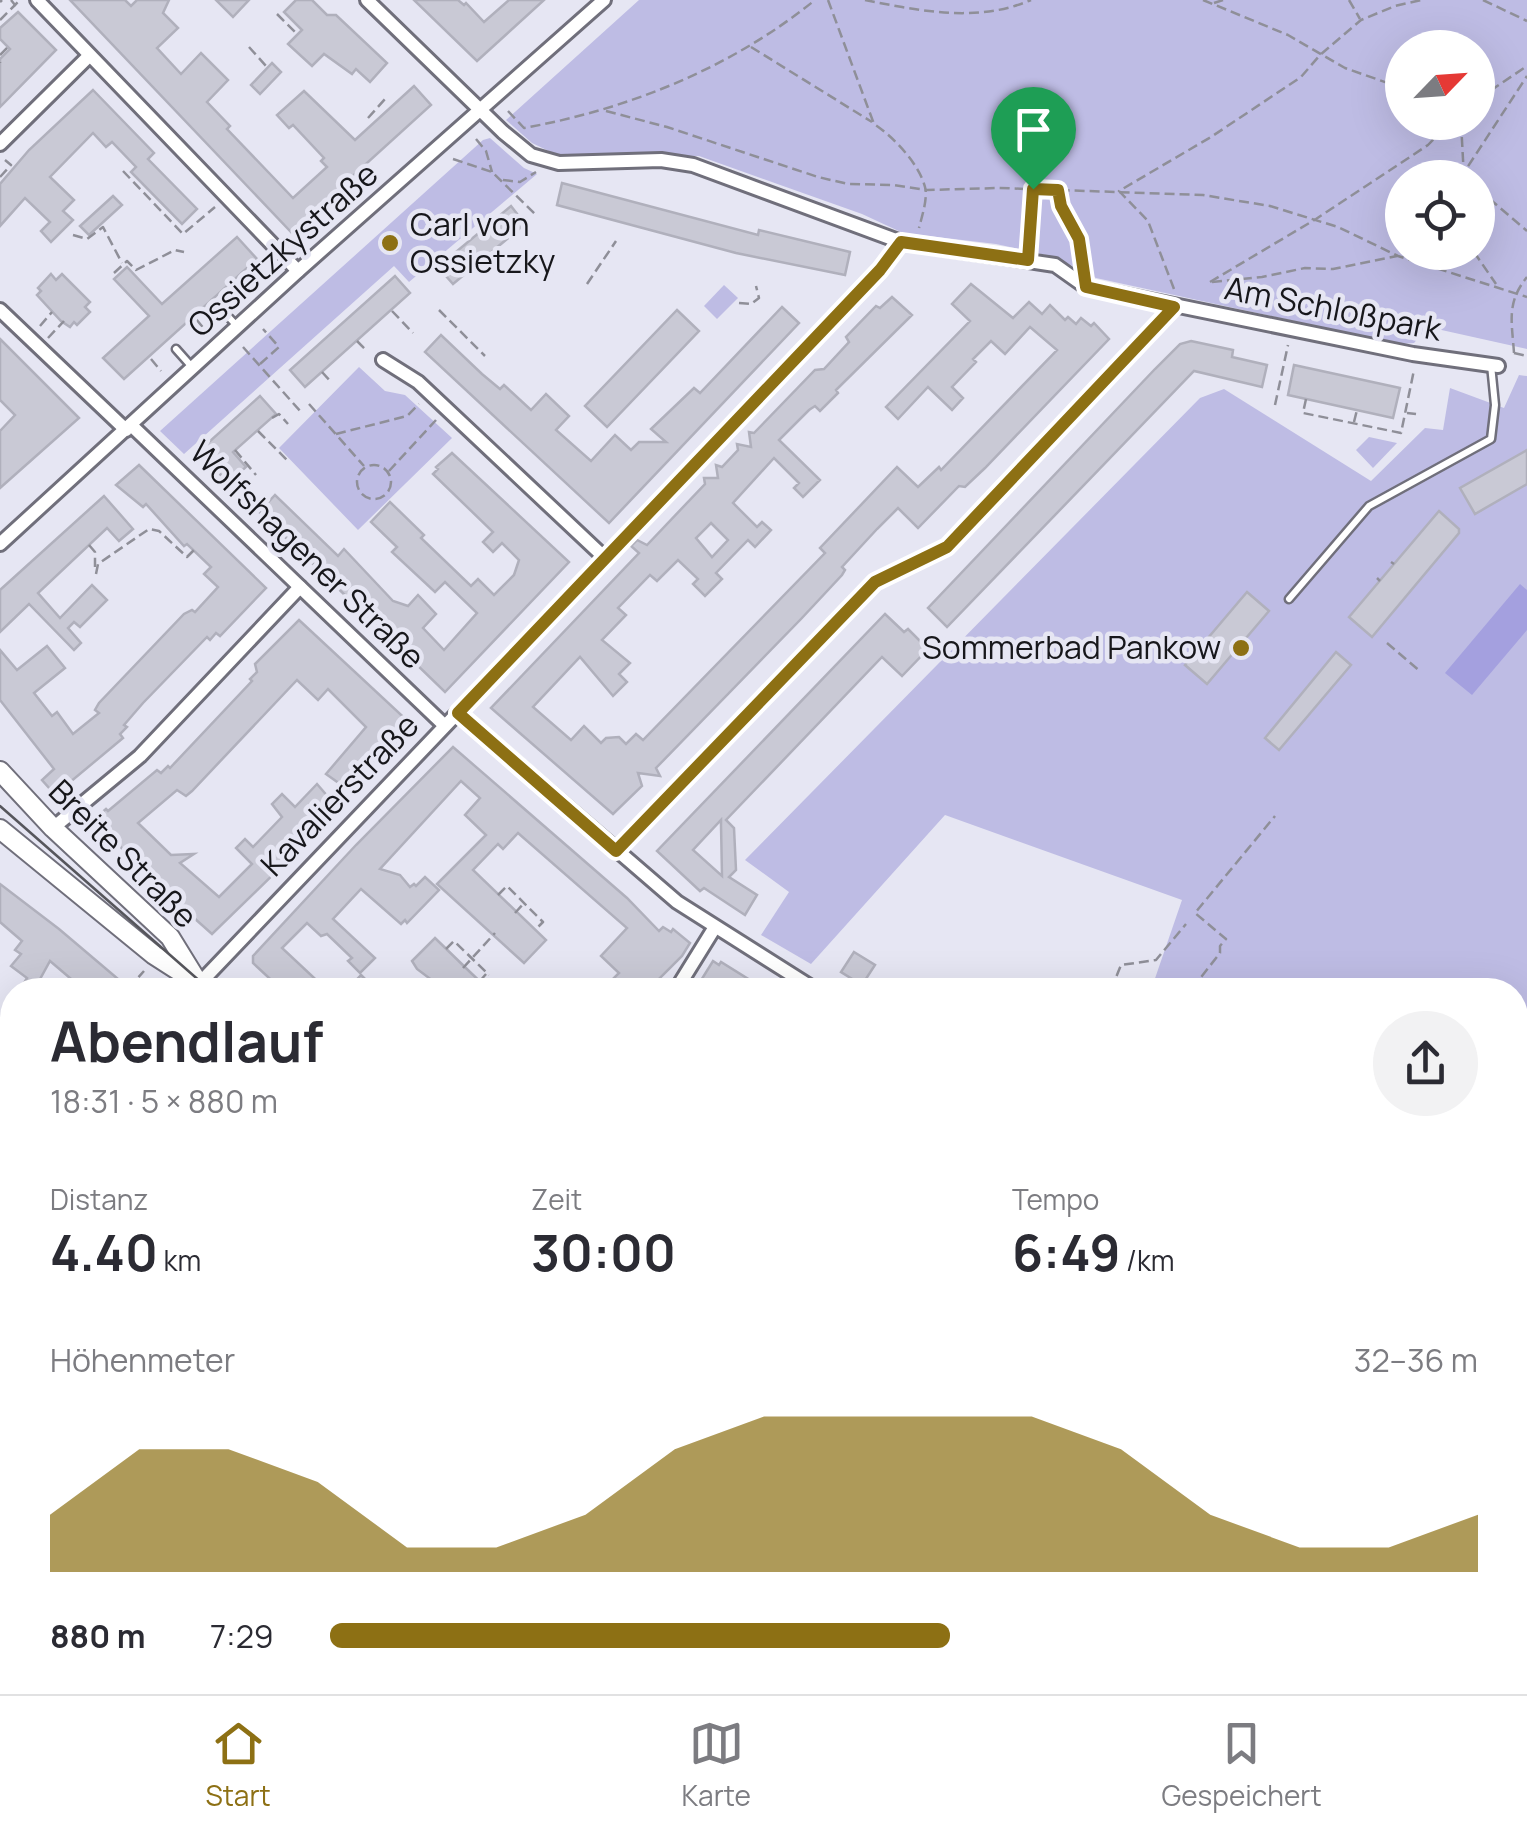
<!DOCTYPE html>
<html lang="de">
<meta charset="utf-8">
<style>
body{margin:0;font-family:Manrope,sans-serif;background:#f2f2f3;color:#2b2b33;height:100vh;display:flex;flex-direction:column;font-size:38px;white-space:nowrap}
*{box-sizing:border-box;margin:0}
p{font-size:32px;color:#7c7c81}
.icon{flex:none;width:55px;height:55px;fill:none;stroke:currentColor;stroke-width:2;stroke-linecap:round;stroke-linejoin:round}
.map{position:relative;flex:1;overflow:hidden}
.panel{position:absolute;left:0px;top:978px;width:1528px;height:718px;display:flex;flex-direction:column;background:#fff;border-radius:40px 40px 0 0;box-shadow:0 10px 40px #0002}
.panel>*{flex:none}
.needle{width:65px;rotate:65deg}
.controls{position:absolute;left:1385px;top:30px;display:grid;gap:20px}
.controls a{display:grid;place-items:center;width:110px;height:110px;border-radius:50%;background:#fff;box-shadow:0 10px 40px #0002;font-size:50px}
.pin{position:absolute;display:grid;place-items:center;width:85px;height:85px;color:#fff;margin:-102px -42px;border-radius:50% 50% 50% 0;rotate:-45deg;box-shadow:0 0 10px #0007}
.pin .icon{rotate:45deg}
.round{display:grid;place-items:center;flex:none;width:105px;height:105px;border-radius:52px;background:#f2f2f3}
.summary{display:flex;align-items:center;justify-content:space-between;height:170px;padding:0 50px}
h1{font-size:55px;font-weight:700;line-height:75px}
.metrics{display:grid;grid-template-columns:repeat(3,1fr);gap:15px;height:170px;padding:10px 50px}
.metrics div{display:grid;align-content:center}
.metrics b{font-size:50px;font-weight:700}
.metrics small{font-size:28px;font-weight:400}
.metrics p{font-size:28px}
.chart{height:280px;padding:20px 50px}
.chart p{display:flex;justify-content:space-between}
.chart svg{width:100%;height:180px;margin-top:10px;fill:#8d7014;opacity:.7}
ul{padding:0 50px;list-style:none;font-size:32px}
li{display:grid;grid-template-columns:160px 120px 1fr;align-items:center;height:75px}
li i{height:25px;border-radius:12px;background:#8d7014}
.tabs{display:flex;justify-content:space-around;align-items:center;height:140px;border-top:2px solid #e1e1e2;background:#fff;font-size:28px;color:#7c7c81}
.tabs a{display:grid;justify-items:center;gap:5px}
.tabs .selected{color:#8d7014}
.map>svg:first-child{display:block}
</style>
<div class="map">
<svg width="1527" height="1694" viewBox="0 0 1527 1694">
<rect width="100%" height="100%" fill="#e6e6f3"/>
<!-- green -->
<g fill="#bebce4" fill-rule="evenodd">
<path d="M639 0H1527V349L1428 327 1414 343 1400 344 1096 278 1055 257 996 244 903 233 862 214 699 156 555 154 532 143 506 120ZM1402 48H1478V122H1402ZM1402 178H1478V252H1402Z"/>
<path d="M490 138 524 168 537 174 409 282 394 266 184 454 160 431 483 140Z"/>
<path d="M724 285 738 298 717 319 704 306Z"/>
<path d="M359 367 385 391 405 395 452 438 358 530 279 448Z"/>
<path d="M1519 375 1527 376V1234L1515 1229V990H1151L1182 900 945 815 811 964 761 935 789 892 745 860 1200 398 1224 389 1371 481 1425 428 1443 430 1450 388 1504 408Z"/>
<path d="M1369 437 1397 443 1373 468 1356 450Z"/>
<path d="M0 1371 12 1381V1445L5 1453 0 1447Z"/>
</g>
<!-- water -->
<path fill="#a4a0df" d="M1520 584 1527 590V630L1472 695 1445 673Z"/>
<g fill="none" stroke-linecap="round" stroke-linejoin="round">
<!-- stream -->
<path stroke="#a4a0df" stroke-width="5" d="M0 1522 12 1510"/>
</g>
<!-- building -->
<g fill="#c9c9d5" stroke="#b0b0bc" stroke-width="2.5" fill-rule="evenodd">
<path d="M70 0H125L131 6 137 0H169L163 13 178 28 157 48 181 74 201 53 228 80 207 102 230 126 227 129 293 198 327 167 321 161 324 158 293 125 289 128 277 115 304 91 355 140 414 86 431 105 291 232Z"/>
<path d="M216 0H249L233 17Z"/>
<path d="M296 0H312L327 15H336L387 63 370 82 356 69 352 74 324 54 312 66 288 44 302 30 284 12Z"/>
<path d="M414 0H458L464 5 466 3 484 22 509 0H544L477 61Z"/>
<path d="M18 12 56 50 0 107V59L10 49 0 39V28Z"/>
<path d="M272 63 281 72 260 94 251 85Z"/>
<path d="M93 90 154 153 148 159 197 209 182 224 131 172 136 167 112 142 106 147 93 133 50 177 74 200 63 211 73 220 51 242 41 231 50 222 25 198 0 226V184L29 150Z"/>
<path d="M562 183 758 235 759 230 850 252 845 275 736 253 557 205Z"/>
<path d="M113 196 122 205 89 235 80 226Z"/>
<path d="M511 206 525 224 453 284 438 267Z"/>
<path d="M237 237 257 259 124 379 103 358 149 316 114 279 127 267 162 304Z"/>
<path d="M51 274 56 280 62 274 90 302 85 307 90 312 77 325 74 322 70 327 61 321 37 295 41 291 38 288Z"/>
<path d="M395 276 410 293 305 387 290 370Z"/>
<path d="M971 284 1013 318 1029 302 1042 314 1050 305 1065 320 1068 317 1076 324 1081 318 1091 326 1094 323 1109 339 985 468 965 487 959 486 918 528 898 508 877 529 842 567 845 570 842 575 801 619 656 768 660 776 638 773 642 786 613 814 491 708 639 553 631 546 637 540 647 545 705 484 704 478H718L716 465 722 467 738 450 737 444 751 447 749 432 754 433 815 370 824 369 849 342 846 337 876 306 880 308 892 297 912 315 836 390 838 393 820 411 815 406 809 410 779 440 820 480 803 497 794 488 799 483 774 458 733 503 757 527 762 522 771 530 755 547 748 540 716 573 722 579 705 596 693 584 698 579 678 560 657 581 650 575 618 608 626 615 602 640 630 663 619 674 627 682 613 696 580 657 533 707 571 740 584 726 601 743 606 738 619 737 626 744 636 734 643 740 825 553 820 548 897 467 918 487 939 467 941 470 1057 350 1030 327 1005 354 991 341 973 359 976 362 952 387 963 398 952 410 928 387 898 419 886 407 970 321 952 304ZM711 523 728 540 712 557 696 538Z"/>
<path d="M782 307 799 323 609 523 425 352 441 335 482 374 500 389 504 385 531 410 546 394 569 416 556 430 591 461 615 435 631 450 639 442H666L651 429 694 388 700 393Z"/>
<path d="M677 310 699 331 607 427 585 406Z"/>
<path d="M0 339 79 418 0 488V431L15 415 0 400Z"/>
<path d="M1191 341 1233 350 1232 357 1267 365 1262 387 1194 371 947 627 928 608 1155 369 1180 344Z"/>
<path d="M1294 365 1400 388 1393 418 1288 395Z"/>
<path d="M260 396 276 414 233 452 246 467 228 483 199 451Z"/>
<path d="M1527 450V484L1475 514 1460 488Z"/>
<path d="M452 453 569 562 445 692 259 512 275 495 338 556 344 549 393 601 408 606 418 595 436 614 423 628 444 650 477 613 445 582 435 592 392 552 397 547 371 522 390 502 424 535 421 538 471 586 478 579 494 595 514 575 519 560 502 543 493 552 483 542 493 532 433 474 438 469 436 467Z"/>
<path d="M139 465 266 588 220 636 216 633 210 640 207 637 143 703 124 725 127 727 120 734 123 738 69 783 58 782 50 789 42 780 54 769 0 700V650L17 670 47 646 65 668 34 693 52 716 57 712 73 734 99 713 95 710 99 703 184 614 192 610 195 612 218 587 204 574 211 567 187 544 184 546 146 504 143 507 116 485Z"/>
<path d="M104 496 133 529 119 541 107 528 38 593 60 618 92 585 107 600 80 627 74 622 68 628 81 643 74 650 29 604 0 632V590Z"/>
<path d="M1439 511 1459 529V533L1372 637 1349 617Z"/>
<path d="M1247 592 1269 611 1207 684 1185 665Z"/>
<path d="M885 614 904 632 908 629 928 649 902 676 882 657 726 820 734 828 736 870 729 877 757 895 745 915 704 888 700 891 657 851ZM721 820V825L722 876 693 850Z"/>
<path d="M299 620 412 725 350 791 326 774 366 727 328 689 318 700 297 680 192 791 186 796 177 790 138 823 171 855 194 854 180 863 219 897 252 864 236 848 245 839 253 847 282 817 272 804 282 794 295 807 317 784 336 806 280 864 281 867 212 934 156 884 94 819 106 809 108 811 157 770 161 773 168 766 170 768 252 681 250 679 257 672 255 664Z"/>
<path d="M1336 652 1351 665 1279 750 1265 738Z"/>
<path d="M453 747 627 898 659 931 663 927 671 932 673 929 690 943 682 956 651 987 648 985 642 990H602L619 973 601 956 627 928 518 833 503 849 498 844 473 870 546 940 524 963 437 884 486 835 465 815 480 798 461 781 380 869 400 875 410 887 414 884 416 886 425 877 439 890 407 923 405 920 401 924 361 889 333 919 375 958 360 973 348 961 352 958 327 934 321 936 307 923 282 948 327 990H282L253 963V956L356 845Z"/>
<path d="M0 884 59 929 131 990H84L50 961 34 990H20L27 978 11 966 21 954 15 950 22 941 0 922Z"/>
<path d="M435 938 470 972 489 990H445L417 969 412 961Z"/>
<path d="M854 952 875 965 862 985 841 972Z"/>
<path d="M713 961 719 965 721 962 766 990H695Z"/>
<path d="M361 975 376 990H347Z"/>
<path d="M12 1003V1170L0 1192V1026Z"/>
<path d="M1527 1360V1402L1515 1421V1379Z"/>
<path d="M1527 1529V1557L1515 1554V1539Z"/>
<path d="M0 1596 12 1600V1634L0 1629Z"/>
</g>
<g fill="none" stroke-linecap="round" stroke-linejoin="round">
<defs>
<g id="lane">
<path d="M221 309 237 326"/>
<path d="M176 349 192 367"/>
<path d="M1289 599 1369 506 1491 439 1495 405 1491 365"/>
<path d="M1515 1300 1527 1268"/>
<path d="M42 1682 46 1694"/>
</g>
<g id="street">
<path d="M37 0 298 271"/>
<path d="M367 0 503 132 531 155 559 163 661 160 693 165 901 242 1055 265 1086 287 1413 354 1498 366"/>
<path d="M0 144 89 56"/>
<path d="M0 310 126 430"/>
<path d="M383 360 418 382 605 558"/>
<path d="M131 425 444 725"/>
<path d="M0 544 298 271 604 0"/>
<path d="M458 713 677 902 816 990"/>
<path d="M53 828 140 756 300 587"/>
<path d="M616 851 875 582 947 547 1174 307"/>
<path d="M199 984 880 270 901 242"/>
<path d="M676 990 715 927"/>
<path d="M1515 1250 1527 1254"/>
<path d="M1515 1602 1527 1592"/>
<path d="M0 1656 12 1661"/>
<path d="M71 1682 104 1694"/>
<path d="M371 1694 378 1682"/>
<path d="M1412 1694 1425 1682"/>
</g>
<g id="secondary">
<path d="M0 771 53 828 170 937 199 984"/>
<path d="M0 829 154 955 196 982"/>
<path d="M1515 1634 1527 1647"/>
<path d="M781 1682 789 1694"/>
</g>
</defs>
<!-- lane casing -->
<use href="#lane" stroke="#706f7b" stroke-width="11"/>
<!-- street casing -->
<use href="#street" stroke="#706f7b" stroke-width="18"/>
<!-- secondary casing -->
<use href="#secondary" stroke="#706f7b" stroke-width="22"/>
<!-- path -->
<g stroke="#8f8f98" stroke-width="2.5" stroke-dasharray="10 5" stroke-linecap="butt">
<path d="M11 0 15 5 20 0"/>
<path d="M828 0 874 124C894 137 919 164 925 187 928 198 922 216 919 228"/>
<path d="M865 0C920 11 978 23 1031 0"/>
<path d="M1203 0 1288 35 1345 68 1402 88"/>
<path d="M1349 0 1360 19"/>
<path d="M1483 0 1527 21"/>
<path d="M0 2 2 0"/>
<path d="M1214 3 1223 0"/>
<path d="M277 14 295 32"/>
<path d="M0 20 15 5"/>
<path d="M249 47 266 66"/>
<path d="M751 47 872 122"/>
<path d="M0 55 9 46"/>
<path d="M0 62V63"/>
<path d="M1478 99 1527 66"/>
<path d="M508 111 524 128C629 109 731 68 815 0"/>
<path d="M606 111 667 127 818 177 848 184 894 185 927 190 999 188 1203 195 1270 206 1338 227 1398 256 1527 297"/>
<path d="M368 118 385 99"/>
<path d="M1461 122 1464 178"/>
<path d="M476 139 486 151 492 172"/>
<path d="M453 159 492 172 537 216"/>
<path d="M123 171 183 234 215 207"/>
<path d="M0 177 11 165 5 160"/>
<path d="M1467 178 1463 174 1527 76"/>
<path d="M503 180 520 182 536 172"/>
<path d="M1478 189 1527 231"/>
<path d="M1058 190 1061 206 1079 239 1083 266"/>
<path d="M73 235 87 239 103 227 122 263"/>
<path d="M1029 248 1033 191"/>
<path d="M1474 252 1496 284"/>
<path d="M114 273 127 261 136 270 175 250 184 252"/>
<path d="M1210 282 1316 219 1428 145 1450 122"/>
<path d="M1212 282 1262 277 1305 268 1333 269 1397 256"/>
<path d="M587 284 616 241"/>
<path d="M233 285 244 298"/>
<path d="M1174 289 1148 221 1119 191 1211 137 1301 77 1320 55 1361 20 1395 6 1421 0"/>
<path d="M739 303 751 304 759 298 756 286"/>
<path d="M439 310 485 356"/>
<path d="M392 311 413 333"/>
<path d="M196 319 206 331"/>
<path d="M40 326 52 312"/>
<path d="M48 338 64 321"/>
<path d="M357 341 366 350"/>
<path d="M243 347 301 412"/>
<path d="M1514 353C1512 322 1506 303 1527 277"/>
<path d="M1514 353 1527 356"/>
<path d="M151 359 161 371"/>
<path d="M260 364 279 347 263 329"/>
<path d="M322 372 332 383"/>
<path d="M1306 399 1303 413 1401 433 1414 370"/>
<path d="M309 404 364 466"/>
<path d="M1275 405 1288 345"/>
<path d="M1407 413 1416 414"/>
<path d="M272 418 279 414 288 424"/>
<path d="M1354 422 1357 410"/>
<path d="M258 431 289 462"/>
<path d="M336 434 407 416 419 404"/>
<path d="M235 450 256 475"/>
<circle cx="374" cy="482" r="17"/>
<path d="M389 471 436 420"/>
<path d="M89 545 95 552V567"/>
<path d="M1391 562 1394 564"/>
<path d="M96 574 98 564 149 529 159 531 187 557 194 550"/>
<path d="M1377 578 1380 581"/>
<path d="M1387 643 1421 672"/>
<path d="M498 895 507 886 543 922 535 930"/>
<path d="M515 913 524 903"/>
<path d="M446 949 454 941 489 975"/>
<path d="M463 968 495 933"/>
<path d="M480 981 486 974"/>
<path d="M141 990 136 980 144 971"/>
<path d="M441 990 443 988"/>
<path d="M1111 990 1121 965 1156 960 1186 924"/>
<path d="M1195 990 1198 981 1220 953V946L1226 939 1195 913 1275 816"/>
<path d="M1515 1068 1527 1057"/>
<path d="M6 1242 2 1239 5 1207 12 1194"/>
<path d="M1515 1356 1527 1337"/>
<path d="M0 1368 12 1378"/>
<path d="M1515 1453 1527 1437"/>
<path d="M0 1455 12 1457"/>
<path d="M713 1682 719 1686"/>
<path d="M1193 1682H1196"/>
<path d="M428 1690 434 1682"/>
</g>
<!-- lane -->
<use href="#lane" stroke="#fff" stroke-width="6"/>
<!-- street -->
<use href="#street" stroke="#fff" stroke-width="12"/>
<!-- secondary -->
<use href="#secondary" stroke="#fff" stroke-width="18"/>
<!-- tram -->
<g stroke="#56565c" stroke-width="2.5">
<path d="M0 806 210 990"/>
<path d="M1515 1636 1527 1649"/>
</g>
</g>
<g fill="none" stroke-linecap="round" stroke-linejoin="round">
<defs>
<path id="route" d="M1033 189 1058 190 1061 206 1079 239 1086 287 1174 307 947 547 875 582 616 851 458 713 880 270 901 242 1028 260Z"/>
</defs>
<!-- route casing -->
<use href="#route" stroke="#fff" stroke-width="20"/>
<!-- route -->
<use href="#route" stroke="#8d7014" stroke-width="12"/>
</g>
<!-- markers -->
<g fill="#8d7014" stroke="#e6e6f3" stroke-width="4">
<circle cx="390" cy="243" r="10"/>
<circle cx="1241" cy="648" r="10"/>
</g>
<g text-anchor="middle" stroke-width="9" stroke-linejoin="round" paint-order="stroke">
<!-- poi labels -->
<g font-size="32" fill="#17171b" stroke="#e6e6f3" text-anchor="start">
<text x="410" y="236">Carl von<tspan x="410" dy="37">Ossietzky</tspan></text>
<text x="1221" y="659" text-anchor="end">Sommerbad Pankow</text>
</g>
<!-- street labels -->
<g font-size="32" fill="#17171b" stroke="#e6e6f3">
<text transform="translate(283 250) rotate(-42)" y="11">Ossietzkystraße</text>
<text transform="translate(1333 309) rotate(11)" y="11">Am Schloßpark</text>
<text transform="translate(307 555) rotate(44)" y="11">Wolfshagener Straße</text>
<text transform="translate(340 795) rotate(-46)" y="11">Kavalierstraße</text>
<text transform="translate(123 854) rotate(45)" y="11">Breite Straße</text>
</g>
</g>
</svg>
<div class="controls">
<a><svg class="needle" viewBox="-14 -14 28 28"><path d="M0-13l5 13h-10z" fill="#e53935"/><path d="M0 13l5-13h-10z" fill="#7c7c81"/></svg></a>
<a><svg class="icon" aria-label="locate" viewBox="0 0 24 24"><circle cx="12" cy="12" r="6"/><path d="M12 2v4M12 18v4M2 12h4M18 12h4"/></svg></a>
</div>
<div class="pin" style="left:1033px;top:189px;background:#1e9e55"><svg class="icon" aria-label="arrive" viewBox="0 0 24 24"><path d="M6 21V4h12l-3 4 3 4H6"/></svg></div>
<section class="panel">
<div class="summary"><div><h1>Abendlauf</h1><p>18:31 · 5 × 880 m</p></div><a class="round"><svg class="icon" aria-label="share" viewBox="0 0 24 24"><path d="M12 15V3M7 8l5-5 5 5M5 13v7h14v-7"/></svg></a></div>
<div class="metrics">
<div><p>Distanz</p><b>4.40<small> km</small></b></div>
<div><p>Zeit</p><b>30:00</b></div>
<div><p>Tempo</p><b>6:49<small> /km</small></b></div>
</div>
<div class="chart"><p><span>Höhenmeter</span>32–36 m</p>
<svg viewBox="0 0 160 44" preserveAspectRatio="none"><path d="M0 44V30L10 14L20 14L30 22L40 38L50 38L60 30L70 14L80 6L90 6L100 6L110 6L120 14L130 30L140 38L150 38L160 30V44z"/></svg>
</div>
<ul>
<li><b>880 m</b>7:29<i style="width:54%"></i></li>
</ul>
</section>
</div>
<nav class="tabs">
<a class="selected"><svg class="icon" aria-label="home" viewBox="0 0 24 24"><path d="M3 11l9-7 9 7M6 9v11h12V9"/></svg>Start</a>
<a><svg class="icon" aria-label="map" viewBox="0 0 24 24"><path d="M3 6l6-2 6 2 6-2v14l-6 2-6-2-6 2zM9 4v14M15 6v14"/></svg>Karte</a>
<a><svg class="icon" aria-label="saved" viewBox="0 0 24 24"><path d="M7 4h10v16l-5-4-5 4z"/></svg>Gespeichert</a>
</nav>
